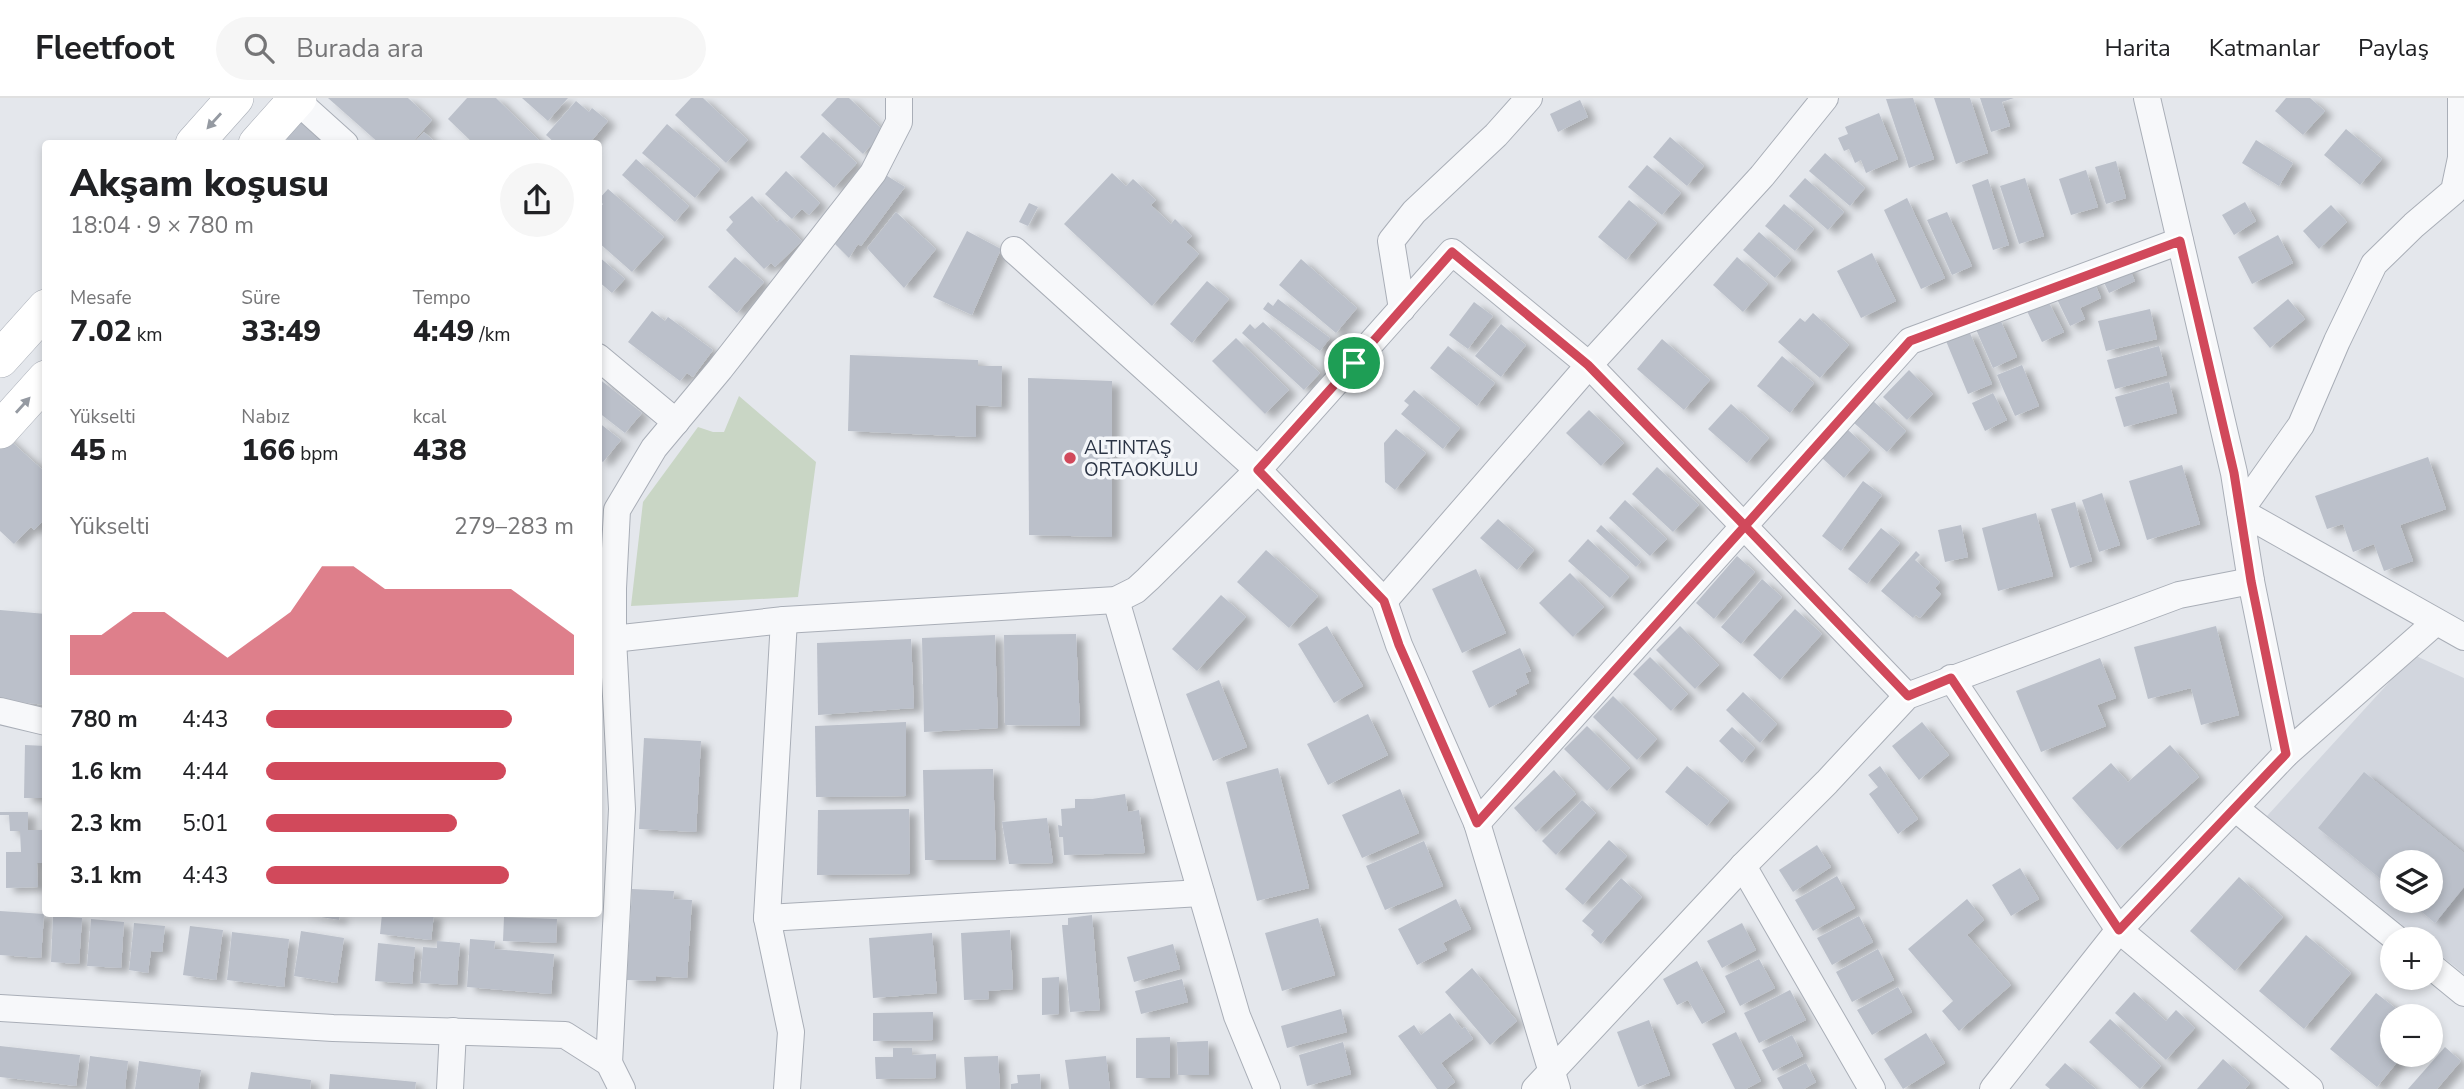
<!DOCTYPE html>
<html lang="tr">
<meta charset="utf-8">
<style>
body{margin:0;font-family:"Nunito Sans",sans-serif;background:#f6f6f6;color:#202124;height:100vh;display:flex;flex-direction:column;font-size:26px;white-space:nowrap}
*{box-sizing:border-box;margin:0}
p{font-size:23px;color:#757577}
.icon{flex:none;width:38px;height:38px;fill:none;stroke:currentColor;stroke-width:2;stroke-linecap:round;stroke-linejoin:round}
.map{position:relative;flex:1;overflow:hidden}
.sheet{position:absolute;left:42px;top:42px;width:560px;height:777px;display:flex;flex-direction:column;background:#fff;border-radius:7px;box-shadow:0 4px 10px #0003}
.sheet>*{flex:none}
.fabs{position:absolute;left:2380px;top:752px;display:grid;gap:14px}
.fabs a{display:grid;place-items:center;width:63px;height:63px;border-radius:50%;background:#fff;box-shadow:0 4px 10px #0003;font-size:35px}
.pin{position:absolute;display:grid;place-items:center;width:60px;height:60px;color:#fff;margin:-30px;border:4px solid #fff;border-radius:50%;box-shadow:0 2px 7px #0007}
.round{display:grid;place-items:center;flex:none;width:74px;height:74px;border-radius:37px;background:#f6f6f6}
.head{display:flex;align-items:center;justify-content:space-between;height:119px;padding:0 28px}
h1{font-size:38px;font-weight:800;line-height:52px}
.figures{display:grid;grid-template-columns:repeat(3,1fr);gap:10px;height:119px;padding:7px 28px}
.figures div{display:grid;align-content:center}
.figures b{font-size:30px;font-weight:800}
.figures small{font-size:19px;font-weight:400}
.figures p{font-size:19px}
.chart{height:196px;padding:14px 28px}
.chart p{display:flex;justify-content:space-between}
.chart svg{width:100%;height:126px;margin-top:7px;fill:#d1495b;opacity:.7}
ul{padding:0 28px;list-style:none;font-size:23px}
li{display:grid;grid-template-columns:112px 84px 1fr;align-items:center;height:52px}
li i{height:18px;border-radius:9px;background:#d1495b}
header{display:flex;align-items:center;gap:42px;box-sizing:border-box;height:98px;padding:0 35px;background:#fff;border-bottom:2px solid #e0e0e0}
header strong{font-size:33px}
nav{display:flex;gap:38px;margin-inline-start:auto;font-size:24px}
.search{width:490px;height:63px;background:#f6f6f6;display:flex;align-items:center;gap:18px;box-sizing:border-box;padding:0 24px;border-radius:38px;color:#757577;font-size:26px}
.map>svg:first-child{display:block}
</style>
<header>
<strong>Fleetfoot</strong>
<div class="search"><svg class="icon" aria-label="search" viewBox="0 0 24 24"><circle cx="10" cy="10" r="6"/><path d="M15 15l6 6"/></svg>Burada ara</div>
<nav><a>Harita</a><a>Katmanlar</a><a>Paylaş</a></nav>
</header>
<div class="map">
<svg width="2464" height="991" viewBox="0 0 2464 991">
<defs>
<filter id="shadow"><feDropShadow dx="8" dy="4.5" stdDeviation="3.5" flood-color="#0004"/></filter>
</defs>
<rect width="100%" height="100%" fill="#e4e7ec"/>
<!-- built -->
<path fill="#d2d6de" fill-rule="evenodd" d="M2414 557 2464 580V876L2431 850V842H2421L2267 718ZM2392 765H2431V803H2392Z"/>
<!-- green -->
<path fill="#c9d6c5" d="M739 298 816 364 798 499 631 508 643 404 698 329 713 334H724Z"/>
<!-- building -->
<g fill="#bbc0ca" filter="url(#shadow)">
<path d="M328 0H408L432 22 411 46H380Z"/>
<path d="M467 0H496L543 46H474L448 21Z"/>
<path d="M522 0H568L548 23Z"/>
<path d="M691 0H703L748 42 726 65 675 17Z"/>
<path d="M837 0H849L884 33 863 56 821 17Z"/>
<path d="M1913 0 1934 61 1909 70 1886 1Z"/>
<path d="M1934 0H1970L1988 55 1956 66Z"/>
<path d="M1980 0H2014L2002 4 2010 28 1991 34Z"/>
<path d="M2286 0H2310L2325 13 2303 37 2275 13Z"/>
<path d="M1580 2 1588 19 1558 34 1550 16Z"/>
<path d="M576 3 589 14 592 10 608 23 589 46H556L546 37Z"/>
<path d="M302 12 327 46H292L280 35Z"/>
<path d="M1879 15 1898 61 1866 75 1861 62 1855 65 1849 51 1844 53 1838 40 1848 36 1845 29Z"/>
<path d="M667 26 720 71 695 100 642 55Z"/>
<path d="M2346 31 2382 61 2360 87 2324 57Z"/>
<path d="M424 34 437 46H413Z"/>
<path d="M823 34 857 65 834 90 800 59Z"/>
<path d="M1670 39 1704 68 1687 88 1653 59Z"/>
<path d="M2256 42 2293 65 2279 88 2242 65Z"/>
<path d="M1825 55 1865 90 1850 108 1809 73Z"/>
<path d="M636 61 689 108 675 124 622 77Z"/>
<path d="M2116 63 2126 100 2106 106 2095 69Z"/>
<path d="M1647 67 1681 95 1662 117 1628 89Z"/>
<path d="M2086 72 2098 109 2071 117 2059 81Z"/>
<path d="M786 73 820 105 809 117 802 111 792 121 765 96Z"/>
<path d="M1112 75 1126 88 1133 81 1156 102 1151 107 1171 126 1175 121 1192 138 1186 144 1199 156 1152 208 1064 126Z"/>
<path d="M884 76 905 89 861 148 858 146 849 160 835 146Z"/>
<path d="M1805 80 1844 114 1828 132 1789 98Z"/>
<path d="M2025 80 2044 138 2019 146 2000 88Z"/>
<path d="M1988 81 2009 147 1993 152 1972 87Z"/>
<path d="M608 91 664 139 632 174 598 144V111L603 106 598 102Z"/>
<path d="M752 98 777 124 780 121 802 143 775 169 771 165 764 171 726 132 733 124 729 119Z"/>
<path d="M1907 100 1945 180 1921 191 1884 112Z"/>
<path d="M1629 102 1657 125 1626 162 1598 139Z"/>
<path d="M2245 104 2256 123 2234 137 2222 117Z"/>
<path d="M1029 105 1038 109 1028 128 1019 124Z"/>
<path d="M1784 106 1814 131 1795 153 1765 128Z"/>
<path d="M2331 107 2347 124 2319 151 2303 133Z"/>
<path d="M896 114 936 151 904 190 867 150Z"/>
<path d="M1947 114 1972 168 1952 177 1927 122Z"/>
<path d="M967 133 1001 151 972 217 933 199Z"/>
<path d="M1759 134 1791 162 1775 180 1743 152Z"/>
<path d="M2278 137 2293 165 2252 186 2238 159Z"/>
<path d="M1872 155 1896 203 1861 220 1837 173Z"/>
<path d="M598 158 625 181 612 195 598 183Z"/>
<path d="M735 159 764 184 737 215 708 189Z"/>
<path d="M1737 159 1768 186 1743 214 1713 187Z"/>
<path d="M1301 161 1357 210 1336 235 1279 187Z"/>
<path d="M2126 164 2135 183 2109 195 2100 176Z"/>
<path d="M2092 179 2101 200 2080 210 2085 221 2070 228 2055 197Z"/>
<path d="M1207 183 1229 201 1192 245 1170 226Z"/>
<path d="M1278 201 1330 240 1320 253 1263 211 1268 204 1273 208Z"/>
<path d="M2047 201 2064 234 2042 244 2026 211Z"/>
<path d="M2288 201 2305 221 2270 250 2253 230Z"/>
<path d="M1474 204 1493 218 1468 251 1449 237Z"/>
<path d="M2150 211 2157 241 2106 253 2098 223Z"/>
<path d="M652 213 665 223 668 219 713 252 693 279 687 275 680 283 628 244Z"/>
<path d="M1813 215 1849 247 1820 280 1778 244 1800 220 1805 224Z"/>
<path d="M1999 219 2017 259 1993 270 1975 229Z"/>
<path d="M1263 224 1320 275 1304 292 1242 235 1250 226 1255 231Z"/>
<path d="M1501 226 1526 247 1501 279 1475 258Z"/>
<path d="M1969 233 1992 286 1968 296 1946 243Z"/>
<path d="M1236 240 1289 292 1265 316 1212 263Z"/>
<path d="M1662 241 1710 282 1684 312 1637 271Z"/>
<path d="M1448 248 1495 285 1477 308 1430 270Z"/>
<path d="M2159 248 2167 277 2115 291 2107 262Z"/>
<path d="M850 257 978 262V268H1002L1001 309 976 307V339L848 333Z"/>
<path d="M1782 258 1814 285 1790 315 1757 288Z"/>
<path d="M2022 267 2039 308 2015 318 1997 277Z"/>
<path d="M1909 272 1933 296 1907 322 1883 299Z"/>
<path d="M598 280 642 315 625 335 598 314Z"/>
<path d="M1028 280 1112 283V439L1029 437Z"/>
<path d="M2169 284 2177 315 2124 329 2115 299Z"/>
<path d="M1414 292 1460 330 1443 351 1401 316 1409 307 1404 303Z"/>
<path d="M1993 295 2007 322 1985 333 1972 305Z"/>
<path d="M1872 302 1906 333 1887 354 1853 324Z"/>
<path d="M1731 306 1769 340 1747 365 1708 331Z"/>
<path d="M1589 312 1624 345 1601 368 1566 335Z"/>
<path d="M598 324 621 342 603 364 598 361Z"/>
<path d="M1396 331 1426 355 1395 392 1385 384 1384 345Z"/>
<path d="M1847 331 1870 352 1844 380 1821 359Z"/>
<path d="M2 335 46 375V420L34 432 31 429 14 446 0 433V337Z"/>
<path d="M2428 359 2446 411 2400 427 2413 463 2384 473 2374 446 2353 454 2343 426 2327 431 2315 398Z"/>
<path d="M2182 367 2200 426 2147 442 2129 383Z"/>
<path d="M1657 369 1699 407 1673 434 1632 396Z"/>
<path d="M1863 383 1882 397 1841 453 1822 438Z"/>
<path d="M2102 395 2120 447 2099 454 2082 402Z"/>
<path d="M1625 402 1667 441 1650 458 1609 420Z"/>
<path d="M2075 404 2092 463 2070 470 2051 411Z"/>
<path d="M2036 415 2053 478 1998 493 1982 430Z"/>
<path d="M1498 421 1534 452 1517 472 1480 440Z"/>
<path d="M1601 427 1641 464 1636 469 1596 433Z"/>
<path d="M1961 427 1968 459 1945 464 1938 432Z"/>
<path d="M1881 430 1900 445 1867 486 1848 471Z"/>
<path d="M1588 441 1629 479 1610 500 1568 463Z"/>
<path d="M1266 452 1318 498 1289 530 1237 484Z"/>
<path d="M1916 453 1920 457 1915 462 1940 484 1935 490 1941 496 1920 520 1916 517 1913 520 1881 493Z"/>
<path d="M1737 458 1755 474 1714 521 1696 505Z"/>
<path d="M1476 471 1506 535 1462 555 1432 491Z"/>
<path d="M1570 475 1604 509 1573 539 1539 505Z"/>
<path d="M1762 481 1782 499 1741 546 1721 529Z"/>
<path d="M1221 497 1246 519 1197 573 1172 551Z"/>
<path d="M1795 511 1822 536 1780 582 1753 557Z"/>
<path d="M0 512 46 516V607L0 602Z"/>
<path d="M1327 528 1363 588 1334 605 1298 546Z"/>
<path d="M1680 528 1719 567 1695 591 1656 552Z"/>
<path d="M2216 528 2239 617 2201 627 2191 590 2148 601 2134 549Z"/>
<path d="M1076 536 1080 628 1005 627 1004 537Z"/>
<path d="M995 537 998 630 924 634 922 540Z"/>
<path d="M911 541 914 610 818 617 817 545Z"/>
<path d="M1520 550 1531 573 1525 575 1529 585 1515 592 1517 596 1489 610 1472 573Z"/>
<path d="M1650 559 1688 596 1671 613 1633 576Z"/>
<path d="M2100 560 2116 600 2097 607 2106 628 2041 654 2016 593Z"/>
<path d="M1219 582 1247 649 1213 663 1186 596Z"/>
<path d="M1743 594 1777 626 1760 645 1726 612Z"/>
<path d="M1613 598 1657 641 1637 662 1593 619Z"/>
<path d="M1368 616 1388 657 1328 687 1307 646Z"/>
<path d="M906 624V698L816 699 815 628Z"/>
<path d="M1922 624 1949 657 1919 682 1892 648Z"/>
<path d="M1587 628 1630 670 1607 693 1564 651Z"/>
<path d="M1732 629 1755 650 1742 665 1719 643Z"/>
<path d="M644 640 701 643 696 734 639 731Z"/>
<path d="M25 647 46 648V700H24Z"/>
<path d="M2170 647 2199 679 2117 752 2072 700 2111 665 2128 684Z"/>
<path d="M1687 668 1729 703 1707 728 1665 694Z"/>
<path d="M1880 668 1918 721 1898 736 1869 696 1878 689 1868 677Z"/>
<path d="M1278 670 1309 790 1257 803 1226 684Z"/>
<path d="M993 671 996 762H925L923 672Z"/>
<path d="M1554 672 1576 696 1536 734 1514 710Z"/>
<path d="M2364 674 2464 755V789L2435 825 2409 803H2431V765H2392V790L2318 730Z"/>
<path d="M1400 691 1419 735 1362 760 1342 717Z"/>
<path d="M1125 696 1128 714 1139 712 1145 755 1064 757 1063 739H1059L1058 727 1062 728 1061 711 1075 710V701H1092Z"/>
<path d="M1582 702 1596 715 1556 757 1542 743Z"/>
<path d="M909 711 910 776 817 777 818 712Z"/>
<path d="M0 714H28V732H46V765H37L38 789 6 790V754H21L20 733H10L9 717H0Z"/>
<path d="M1047 720 1053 765 1009 766 1002 724Z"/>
<path d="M1609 742 1627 758 1583 807 1565 791Z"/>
<path d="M1424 743 1443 788 1385 812 1366 768Z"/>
<path d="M1817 747 1831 769 1793 794 1779 772Z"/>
<path d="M2020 770 2039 801 2011 818 1992 787Z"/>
<path d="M1837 778 1855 810 1813 833 1795 802Z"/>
<path d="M2239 779 2283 819 2235 873 2190 833Z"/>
<path d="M1621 780 1642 799 1601 846 1591 837 1594 833 1582 823Z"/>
<path d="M632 791 674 793 673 801 692 802 687 880 656 878V883L627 882Z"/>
<path d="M1456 801 1471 831 1443 845 1447 852 1417 867 1398 831Z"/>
<path d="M1967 801 1984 822 1967 837 2011 887 1959 933 1942 913 1953 903 1908 851Z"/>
<path d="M0 813 44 816 41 860 0 857Z"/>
<path d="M303 816H340L339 822Z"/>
<path d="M382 816H434L431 842 380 836Z"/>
<path d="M1092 817 1100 912 1070 914 1062 827H1068V820Z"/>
<path d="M53 818 82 820 79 866 51 864Z"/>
<path d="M1859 818 1873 844 1832 867 1817 840Z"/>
<path d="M504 819 557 821 556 845 503 843Z"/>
<path d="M1318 820 1335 877 1282 893 1265 835Z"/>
<path d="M91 821 124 824 121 870 87 868Z"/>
<path d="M134 825 165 828 162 854 151 853 148 875 129 872Z"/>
<path d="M1742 825 1756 852 1722 870 1707 843Z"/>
<path d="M190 828 223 832 216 882 183 877Z"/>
<path d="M1010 832 1013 891 988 893 989 901 964 902 961 835Z"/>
<path d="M301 833 344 840 337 885 294 878Z"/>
<path d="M232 834 289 841 284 889 227 882Z"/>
<path d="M932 835 937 895 873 900 869 840Z"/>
<path d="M2306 837 2351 875 2304 931 2259 893Z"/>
<path d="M470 841 495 843 494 851 554 856 551 896 467 889Z"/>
<path d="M437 843 460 845 457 887 420 885 423 849 437 850Z"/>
<path d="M378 845 415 849 412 886 375 883Z"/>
<path d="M1173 846 1180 871 1134 884 1127 859Z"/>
<path d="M1878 851 1894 882 1852 904 1836 874Z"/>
<path d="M1759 861 1775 890 1740 908 1725 878Z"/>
<path d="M1697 863 1725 914 1702 926 1688 902 1677 907 1663 881Z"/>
<path d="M1472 870 1517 923 1490 947 1445 894Z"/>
<path d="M1059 879V916L1042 917V880Z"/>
<path d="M1182 881 1188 904 1141 916 1135 893Z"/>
<path d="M1898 889 1912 914 1872 937 1857 912Z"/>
<path d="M1790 892 1806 922 1759 945 1744 915Z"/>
<path d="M2134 894 2166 923 2176 912 2195 930 2166 962 2115 915Z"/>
<path d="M2376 895 2407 919H2392V957H2403L2377 989 2330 951Z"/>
<path d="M1341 911 1347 934 1287 950 1281 928Z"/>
<path d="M933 914V942L873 943V915Z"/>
<path d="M1450 915 1462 931 1465 929 1473 941 1441 965 1455 984 1446 991H1437L1398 938 1414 927 1421 937Z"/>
<path d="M2110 921 2161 968 2140 991 2089 944Z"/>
<path d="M1649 922 1670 977 1638 989 1617 934Z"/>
<path d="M1736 934 1761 983 1746 991H1735L1712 946Z"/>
<path d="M1926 935 1945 965 1903 991 1884 961Z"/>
<path d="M1792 937 1803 958 1773 973 1762 952Z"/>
<path d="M1170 939V980H1136V940Z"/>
<path d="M1208 943 1209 977H1178L1177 944Z"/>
<path d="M1343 944 1351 976 1307 988 1299 957Z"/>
<path d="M0 948 80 957 76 988 0 979Z"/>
<path d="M2445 949 2461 963 2437 991H2408Z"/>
<path d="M893 950H912V957L936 956V980L876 981 875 959H893Z"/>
<path d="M90 958 128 963 125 991H86Z"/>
<path d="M998 958 1000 991H966L964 959Z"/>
<path d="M1106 958 1110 991H1069L1065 962Z"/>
<path d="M2223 961 2250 985 2245 991H2197Z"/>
<path d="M139 963 201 972 198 991H135Z"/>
<path d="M1806 965 1816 984 1804 991H1783L1777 980Z"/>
<path d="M2065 965 2096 991H2050L2045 987Z"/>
<path d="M251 974 311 982 310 991H248Z"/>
<path d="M330 976 416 984 415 991H329Z"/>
<path d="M1040 976 1041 991H1011V986L1018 985 1017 977Z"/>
</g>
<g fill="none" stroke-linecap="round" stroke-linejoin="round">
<defs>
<g id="minor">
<path d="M294 0 345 46"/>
<path d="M2147 0 2234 375 2251 483 2286 656"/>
<path d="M2461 0V60L2454 93 2414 127 2374 166 2337 243 2301 327 2240 413 2464 539"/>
<path d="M1402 211 1391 143 1414 114 1496 37 1529 0"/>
<path d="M598 259 676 324"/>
<path d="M1116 502 1237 918 1267 991"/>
<path d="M1384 503 1589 267 1762 78 1825 0"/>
<path d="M784 522 767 820 791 934 787 991"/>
<path d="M598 539 613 541 784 522 1116 502 1136 492 1148 481 1258 372 1014 152"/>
<path d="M1951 580 2119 832 2310 991"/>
<path d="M0 613 46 624"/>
<path d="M2235 710 2398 842"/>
<path d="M1477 725 1910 243 2180 143"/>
<path d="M1743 768 1872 991"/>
<path d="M767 820 1201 795"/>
<path d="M2431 868 2464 895"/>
<path d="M0 910 333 930 565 937 609 965 622 991"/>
<path d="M609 965 622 711 613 541V490L617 412 654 350 720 271 873 75 899 24V0"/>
<path d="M450 991 453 933"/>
<path d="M1535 991 1743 768 1827 684 1907 598 2179 497 2251 483"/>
<path d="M1557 991 1477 725 1399 547 1384 503 1258 372 1452 154 1589 267 1907 598"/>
<path d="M1993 991 2119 832 2286 656 2436 524"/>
</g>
<g id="secondary">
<path d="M194 46 235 0"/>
<path d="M257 46 298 0"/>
<path d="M0 261 46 210"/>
<path d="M0 332 46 281"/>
</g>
</defs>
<!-- minor casing -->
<use href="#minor" stroke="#a9aeb7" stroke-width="28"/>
<!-- secondary casing -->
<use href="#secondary" stroke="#a9aeb7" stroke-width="38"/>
<!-- minor -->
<use href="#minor" stroke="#f7f8fa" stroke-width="26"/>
<!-- secondary -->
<use href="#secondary" stroke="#fff" stroke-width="37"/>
</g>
<!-- one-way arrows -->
<defs><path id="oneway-solid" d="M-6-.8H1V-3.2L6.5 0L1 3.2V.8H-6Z" transform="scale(1.75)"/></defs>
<g fill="#959aa2">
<use href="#oneway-solid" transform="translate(214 23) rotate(132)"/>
<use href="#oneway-solid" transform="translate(23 307) rotate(-48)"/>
</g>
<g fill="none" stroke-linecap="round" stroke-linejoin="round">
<defs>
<path id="route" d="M1354 265 1258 372 1384 503 1399 547 1477 725 1745 428 1908 598 1951 580 2119 832 2286 656 2251 483 2234 375 2180 143 1910 243 1745 428 1588 267 1452 154 1354 265"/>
</defs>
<!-- route casing -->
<use href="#route" stroke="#fff" stroke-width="14"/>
<!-- route -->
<use href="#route" stroke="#d1495b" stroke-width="9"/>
</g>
<!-- markers -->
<circle fill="#d1495b" stroke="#f4f6f9" stroke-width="2.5" cx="1070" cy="360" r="7"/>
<g text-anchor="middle" stroke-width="7" stroke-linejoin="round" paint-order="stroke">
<!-- poi labels -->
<g font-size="19" fill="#2b3445" stroke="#f4f6f9" text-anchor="start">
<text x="1084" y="356">ALTINTAŞ<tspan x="1084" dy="22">ORTAOKULU</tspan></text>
</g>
</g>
</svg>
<div class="fabs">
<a><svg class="icon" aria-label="layers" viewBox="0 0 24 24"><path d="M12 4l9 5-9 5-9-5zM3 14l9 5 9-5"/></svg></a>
<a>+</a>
<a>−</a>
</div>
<div class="pin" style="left:1354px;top:265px;background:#1e9e55"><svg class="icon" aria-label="arrive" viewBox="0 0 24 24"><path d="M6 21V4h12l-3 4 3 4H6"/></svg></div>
<section class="sheet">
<div class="head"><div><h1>Akşam koşusu</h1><p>18:04 · 9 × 780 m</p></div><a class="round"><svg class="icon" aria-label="share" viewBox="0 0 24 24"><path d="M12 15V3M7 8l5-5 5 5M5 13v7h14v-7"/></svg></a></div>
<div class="figures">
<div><p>Mesafe</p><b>7.02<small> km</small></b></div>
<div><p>Süre</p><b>33:49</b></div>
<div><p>Tempo</p><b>4:49<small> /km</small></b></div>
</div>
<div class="figures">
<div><p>Yükselti</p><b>45<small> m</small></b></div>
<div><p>Nabız</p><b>166<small> bpm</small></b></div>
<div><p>kcal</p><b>438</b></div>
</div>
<div class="chart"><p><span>Yükselti</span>279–283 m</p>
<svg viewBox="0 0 160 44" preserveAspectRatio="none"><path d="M0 44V30L10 30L20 22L30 22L40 30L50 38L60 30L70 22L80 6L90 6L100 14L110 14L120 14L130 14L140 14L150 22L160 30V44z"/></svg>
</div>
<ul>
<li><b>780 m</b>4:43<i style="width:80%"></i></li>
<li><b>1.6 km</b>4:44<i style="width:78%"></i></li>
<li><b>2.3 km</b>5:01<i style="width:62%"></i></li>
<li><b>3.1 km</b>4:43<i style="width:79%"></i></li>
</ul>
</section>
</div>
